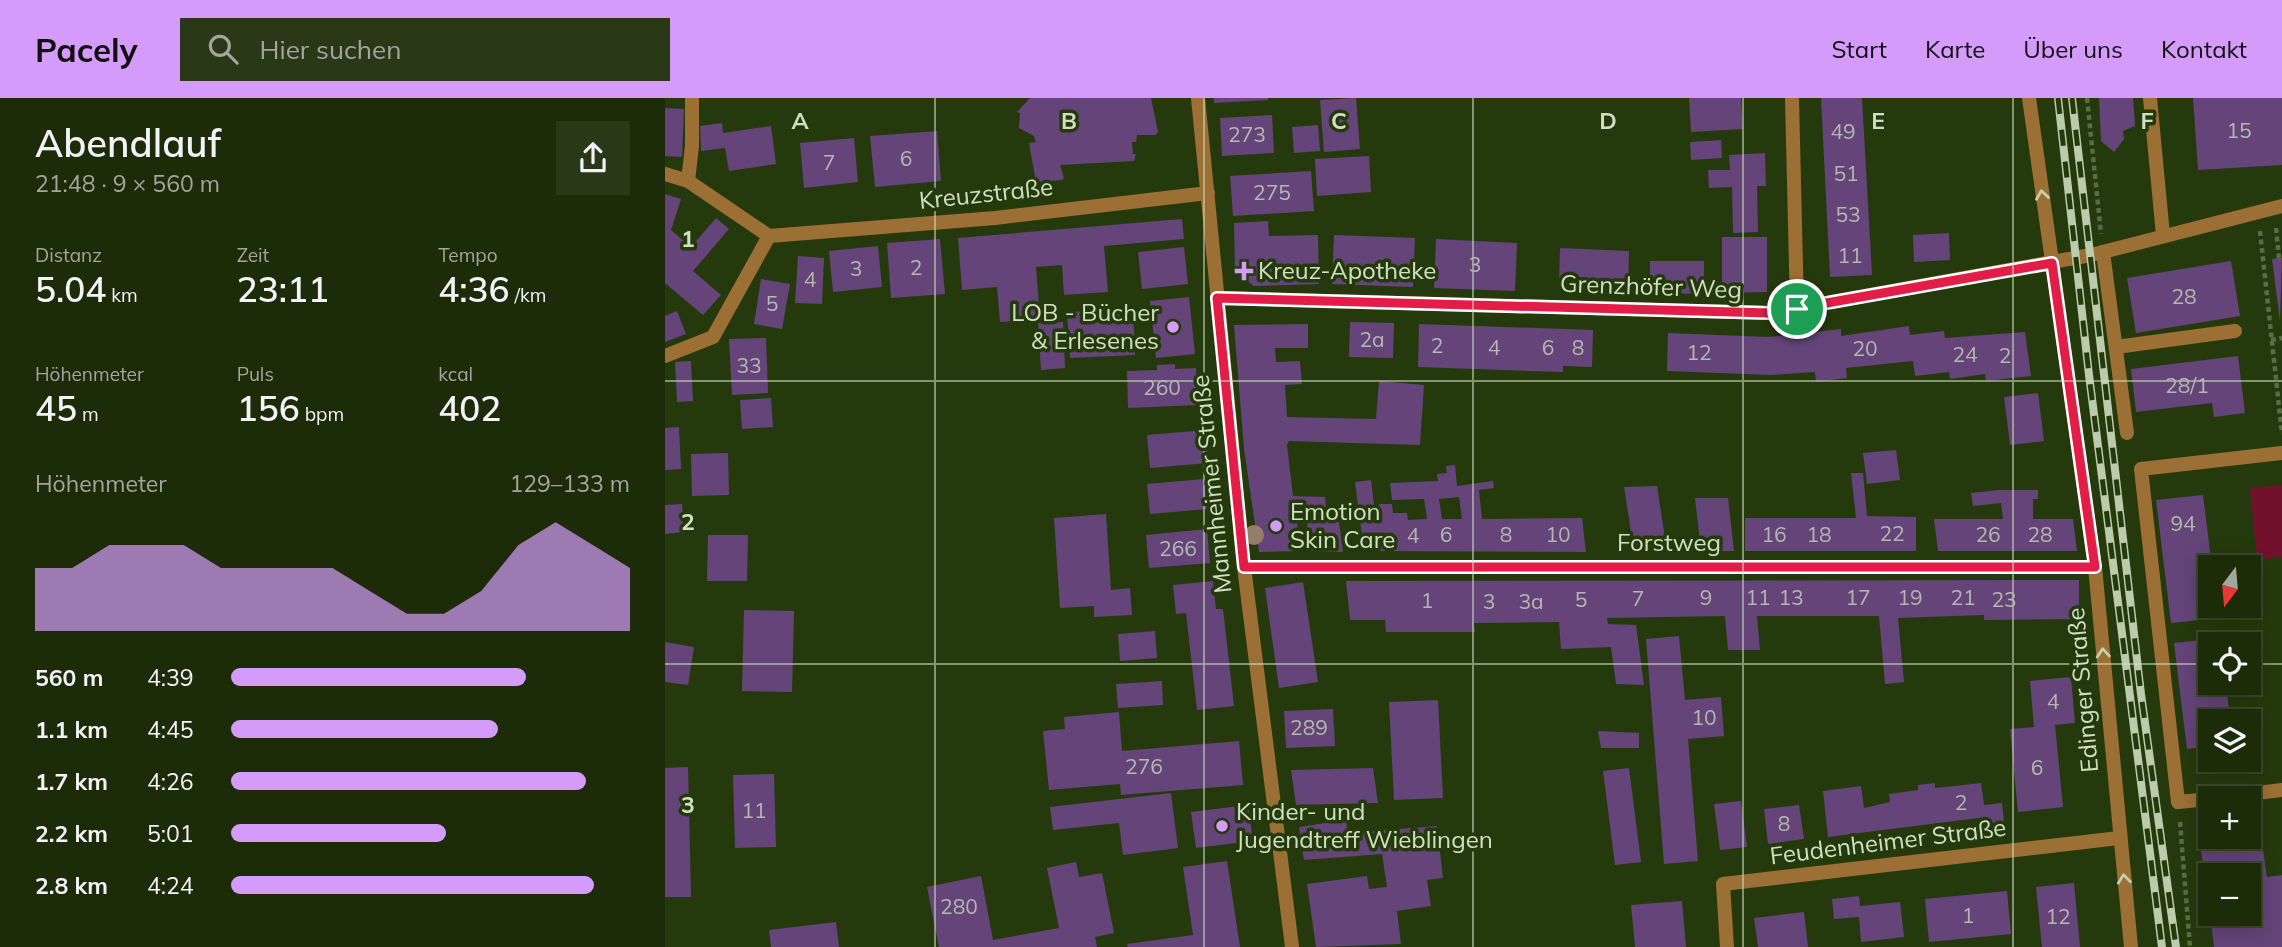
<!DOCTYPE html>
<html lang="de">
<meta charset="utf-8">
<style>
body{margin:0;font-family:Mulish,sans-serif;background:#293817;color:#f1f3f6;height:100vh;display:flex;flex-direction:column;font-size:26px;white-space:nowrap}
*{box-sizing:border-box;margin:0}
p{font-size:23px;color:#a0a79c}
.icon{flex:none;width:38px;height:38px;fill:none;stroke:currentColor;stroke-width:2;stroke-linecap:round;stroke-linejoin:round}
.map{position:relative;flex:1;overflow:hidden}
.details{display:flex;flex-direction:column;background:#1c2c09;width:665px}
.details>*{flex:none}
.needle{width:46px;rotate:196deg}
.fabs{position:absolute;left:1533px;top:457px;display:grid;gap:14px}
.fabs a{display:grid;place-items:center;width:63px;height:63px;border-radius:0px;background:#1c2c09;box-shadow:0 4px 18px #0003,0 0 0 2px #3a482a;font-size:35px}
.pin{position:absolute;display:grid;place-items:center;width:60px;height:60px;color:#fff;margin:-30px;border:4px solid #fff;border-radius:50%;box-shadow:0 2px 7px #0007}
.round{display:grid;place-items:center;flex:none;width:74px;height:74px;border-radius:0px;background:#293817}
.overview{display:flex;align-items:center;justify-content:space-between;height:119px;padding:0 35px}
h1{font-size:38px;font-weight:600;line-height:52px}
.metrics{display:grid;grid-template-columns:repeat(3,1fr);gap:10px;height:119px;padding:7px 35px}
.metrics div{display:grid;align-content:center}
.metrics b{font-size:35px;font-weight:600}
.metrics small{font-size:19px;font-weight:400}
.metrics p{font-size:19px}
.chart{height:196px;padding:14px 35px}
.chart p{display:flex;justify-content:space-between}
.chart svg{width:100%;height:126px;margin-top:7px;fill:#d59bfb;opacity:.7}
ul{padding:0 35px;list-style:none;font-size:23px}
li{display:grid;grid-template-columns:112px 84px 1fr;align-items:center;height:52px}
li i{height:18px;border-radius:9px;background:#d59bfb}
header{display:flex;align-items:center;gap:42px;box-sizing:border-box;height:98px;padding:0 35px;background:#d59bfb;color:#111}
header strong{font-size:33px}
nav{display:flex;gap:38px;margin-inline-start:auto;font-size:24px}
.search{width:490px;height:63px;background:#293817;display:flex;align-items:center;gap:18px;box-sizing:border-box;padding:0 24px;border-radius:0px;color:#a0a79c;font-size:26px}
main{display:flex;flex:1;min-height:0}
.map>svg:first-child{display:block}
</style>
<header>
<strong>Pacely</strong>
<div class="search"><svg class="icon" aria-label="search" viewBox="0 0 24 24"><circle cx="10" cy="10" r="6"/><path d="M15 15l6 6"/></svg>Hier suchen</div>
<nav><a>Start</a><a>Karte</a><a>Über uns</a><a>Kontakt</a></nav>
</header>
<main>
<section class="details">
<div class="overview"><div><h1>Abendlauf</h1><p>21:48 · 9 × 560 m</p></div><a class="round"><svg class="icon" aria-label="share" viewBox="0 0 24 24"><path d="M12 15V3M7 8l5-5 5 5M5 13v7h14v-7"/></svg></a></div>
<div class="metrics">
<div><p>Distanz</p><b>5.04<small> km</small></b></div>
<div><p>Zeit</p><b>23:11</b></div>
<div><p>Tempo</p><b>4:36<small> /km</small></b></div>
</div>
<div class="metrics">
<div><p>Höhenmeter</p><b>45<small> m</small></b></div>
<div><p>Puls</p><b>156<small> bpm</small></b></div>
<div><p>kcal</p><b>402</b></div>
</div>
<div class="chart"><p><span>Höhenmeter</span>129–133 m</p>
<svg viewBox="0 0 160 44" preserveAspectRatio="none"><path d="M0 44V22L10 22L20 14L30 14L40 14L50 22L60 22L70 22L80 22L90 30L100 38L110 38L120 30L130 14L140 6L150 14L160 22V44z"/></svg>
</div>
<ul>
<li><b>560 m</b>4:39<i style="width:74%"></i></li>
<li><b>1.1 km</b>4:45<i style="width:67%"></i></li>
<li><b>1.7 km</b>4:26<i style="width:89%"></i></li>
<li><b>2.2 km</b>5:01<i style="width:54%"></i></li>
<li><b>2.8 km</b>4:24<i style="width:91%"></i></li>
</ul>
</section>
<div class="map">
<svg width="1617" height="849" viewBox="0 0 1617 849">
<rect width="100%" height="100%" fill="#253a0c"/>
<!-- green -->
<path fill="#71112c" d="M1617 387V459L1592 462 1585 390Z"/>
<!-- building -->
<g fill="#644479" fill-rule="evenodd">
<path d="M365 0H486L493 34 490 37H472L471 44H467L468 56H471L469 63 395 67 399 80 397 82 371 84 364 45 371 44 369 38 354 30 355 15 352 14Z"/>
<path d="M549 0H603V2L549 5Z"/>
<path d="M691 0 695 51 659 54 655 2Z"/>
<path d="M1024 0H1076L1078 31 1026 34Z"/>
<path d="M1156 0H1197L1207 177 1165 179Z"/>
<path d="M1434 0H1468L1470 28 1458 33 1459 41 1449 54 1436 43Z"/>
<path d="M1528 0H1617V67L1533 72Z"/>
<path d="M0 10 19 11 17 59 0 58Z"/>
<path d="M607 17 609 55 557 58 555 20Z"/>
<path d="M57 25 58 35 106 28 111 66 64 73 60 50 36 53 35 28Z"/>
<path d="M653 27 655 53 629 55 627 29Z"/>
<path d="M272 33 276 83 210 89 205 38Z"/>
<path d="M189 40 193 84 139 90 135 45Z"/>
<path d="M1056 42 1057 60 1026 62 1025 44Z"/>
<path d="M1100 55 1101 88H1092L1093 134 1068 135 1067 89 1044 90 1043 72H1065L1064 57Z"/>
<path d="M704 58 706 94 652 98 650 61Z"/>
<path d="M646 73 649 113 568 118 565 78Z"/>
<path d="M0 96 16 101 6 132 26 149 51 120 64 131 28 173 56 197 38 217 0 185Z"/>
<path d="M517 121 519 141 439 148 443 194 399 197 397 167 371 169 375 221 335 224 332 189 297 192 293 140Z"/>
<path d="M603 123 604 138 653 137 654 186 589 188 570 174 569 125Z"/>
<path d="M1284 135 1285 162 1249 164 1248 137Z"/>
<path d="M669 137 750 140 748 189 667 186Z"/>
<path d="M1057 139H1102V194L1057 195Z"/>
<path d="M275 141 280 196 226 200 222 145Z"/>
<path d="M771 141 852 145 850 193 769 190Z"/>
<path d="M213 148 217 189 168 194 164 153Z"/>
<path d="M519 149 523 186 477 191 473 154Z"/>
<path d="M895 150 964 153 963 191 894 189Z"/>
<path d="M133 158 159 160 157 206 130 205Z"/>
<path d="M1614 160H1617L1615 223 1607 161Z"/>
<path d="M985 163H1039V196L985 195Z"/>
<path d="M1566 163 1575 218 1471 235 1462 180Z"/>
<path d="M96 181 125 186 117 231 89 226Z"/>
<path d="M524 199 530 256 491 260 485 203Z"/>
<path d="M468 211 470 257 405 260 402 214Z"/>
<path d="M12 213 21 236 0 244V218Z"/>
<path d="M398 224 400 270 376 272 373 225Z"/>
<path d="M685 224 729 225 728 260 684 259Z"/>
<path d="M643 226V250H610L611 264 635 263 637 286 620 287 622 319 711 321 714 283 759 287 755 347 624 343 622 347 628 398 660 399 663 424H674L678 454 645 453 641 417 631 418 636 453 594 454 579 351 569 227Z"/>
<path d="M754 226 928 232 927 269 898 268V274L753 269Z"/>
<path d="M1244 228 1245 237 1279 233 1280 240 1360 234 1366 278 1321 283 1320 276 1285 281 1284 274 1250 278 1248 263 1181 270 1182 280 1151 284 1150 274 1106 277 1002 273 1003 235 1103 239 1176 231V238Z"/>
<path d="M101 240 103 295 67 297 64 241Z"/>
<path d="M1573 258 1580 315 1549 319 1547 305 1471 314 1466 271Z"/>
<path d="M26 263 28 303 12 304 10 264Z"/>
<path d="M510 266V271L531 270 533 307 463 310 462 273 492 272V267Z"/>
<path d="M1373 295 1379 343 1345 347 1339 299Z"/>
<path d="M106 300 108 329 77 331 75 302Z"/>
<path d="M14 329 16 371 0 372V330Z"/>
<path d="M541 332 543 365 485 370 482 337Z"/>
<path d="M1231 352 1235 382 1202 386 1198 355Z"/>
<path d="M63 355 64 397 27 398 26 356Z"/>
<path d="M790 367 792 388 828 383 829 390 814 392 817 421 917 420 921 454 699 453 690 384 706 382 711 422H715L714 406H727L728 415H742L743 422 762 421 759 401 727 402 725 385 773 383 772 376 782 375 781 368ZM794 399 797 421H777L774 401Z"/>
<path d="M1186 375H1198L1202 418 1251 419V453H1080V420H1191Z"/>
<path d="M539 381 542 411 485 416 482 386Z"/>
<path d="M992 388 1002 453H969L959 389Z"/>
<path d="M1334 392H1373V401H1368V421H1408L1412 453H1273L1269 421H1338L1336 405 1308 408 1306 395Z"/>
<path d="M1538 397 1547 469 1545 508H1551L1553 520 1506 525 1491 402Z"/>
<path d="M1030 400H1063L1069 453H1036Z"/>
<path d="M17 406 19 434 0 436V407Z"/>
<path d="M441 416 446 492 465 490 467 517 429 519V508L395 510 389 420Z"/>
<path d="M542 431 545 465 484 470 481 437Z"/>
<path d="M43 437H83L82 483H42Z"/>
<path d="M1414 482V521L1319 522V517L1233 520 1239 584 1220 586 1214 518H1092L1095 552H1063L1060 518 942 520 943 526 971 527 979 587 951 586 946 549 896 551 894 524 809 525 810 534H721L720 522H685L681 483Z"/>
<path d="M548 483 551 511H558L569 608 532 612 521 515 511 516 508 487Z"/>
<path d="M638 484 653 584 614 590 600 490Z"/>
<path d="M79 512 129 513 127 594 77 593Z"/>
<path d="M490 533 492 560 455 563 453 536Z"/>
<path d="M1014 538 1020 602 1056 599 1059 638 1023 641 1033 763 999 766 981 541Z"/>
<path d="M1555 540 1556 546H1545V584H1561L1565 623H1545V648L1522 651 1509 545Z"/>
<path d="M0 544 29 549 23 587 0 584Z"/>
<path d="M1406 579 1410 625 1390 627 1398 709 1353 714 1345 631 1369 629 1365 583Z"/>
<path d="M497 583 498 607 453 610 451 586Z"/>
<path d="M773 602 778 700 729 702 724 604Z"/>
<path d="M668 611 670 648 621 650 619 613Z"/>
<path d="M454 614 457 653 574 643 578 687 456 697 455 686 384 692 378 633 400 631 399 619Z"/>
<path d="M933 633 974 635V650H936Z"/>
<path d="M23 669 26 799H0V670Z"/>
<path d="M708 670 713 705 631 707 626 672Z"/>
<path d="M964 670 976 764 950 767 938 673Z"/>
<path d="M109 676 111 749 70 750 68 677Z"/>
<path d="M1270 685V690L1316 685 1319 707 1337 705 1339 724 1322 726 1321 719 1163 739 1158 693 1196 688 1199 710 1225 704 1224 696 1253 692V687Z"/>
<path d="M506 695 513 750 458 757 454 725 388 732 385 709Z"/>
<path d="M1076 703 1082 749 1055 752 1049 706Z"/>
<path d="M583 707 588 743 531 750 526 714Z"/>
<path d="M1134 707 1139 741 1103 746 1099 711Z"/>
<path d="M1593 717 1602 779 1617 777V849H1549L1545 816H1584V777H1545L1544 808 1532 724 1545 723V738H1584V718Z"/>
<path d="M681 722 683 735 772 728 778 780 762 782 766 808 732 813 736 846 651 849 642 786 702 778 704 791 722 789 717 756 639 762 634 729Z"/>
<path d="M562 763 575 849H463L462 846 528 837 518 769Z"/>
<path d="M411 764 414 779 437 775 449 835 430 839 432 849H274L262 789 316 778 328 842 394 830 382 770Z"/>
<path d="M1409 785 1415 849H1377L1371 789Z"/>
<path d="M1342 793 1346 836 1264 844 1260 801Z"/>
<path d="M1194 798 1195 808 1235 804 1239 839 1196 844 1194 819 1169 821 1167 801Z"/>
<path d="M1017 803 1021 849H970L966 807Z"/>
<path d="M1139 814 1143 849H1093L1089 820Z"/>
<path d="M171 824 174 849H106L104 832Z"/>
</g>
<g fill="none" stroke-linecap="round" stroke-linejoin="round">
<!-- path -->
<g stroke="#596c43" stroke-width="4.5" stroke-dasharray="5 3.5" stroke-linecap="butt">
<path d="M1422 0 1436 136"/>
<path d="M1611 130 1614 160"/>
<path d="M1595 133 1617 336"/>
<path d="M1606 242 1617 240"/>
<path d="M1515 724 1525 849"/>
</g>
<!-- service -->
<g stroke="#9c6f34" stroke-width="14">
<path d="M1438 154 1462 335"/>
<path d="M1451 249 1570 233"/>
<path d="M1513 704 1476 371 1617 355"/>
</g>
<!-- minor -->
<g stroke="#9c6f34" stroke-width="14">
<path d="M1127 0 1132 211"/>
<path d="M1364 0 1430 469 1466 849"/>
<path d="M1485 0 1498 137"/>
<path d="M0 76 23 83 104 138"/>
<path d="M23 83 27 48V0"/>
<path d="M104 138 330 120 543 95"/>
<path d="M552 200 1105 215 1426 157 1617 108"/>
<path d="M0 258 48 239 104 138"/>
<path d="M579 469H1430"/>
<path d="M1551 700 1617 692"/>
<path d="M1513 704 1545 701"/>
<path d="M1062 849 1058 786 1454 740"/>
</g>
<!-- tertiary -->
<path stroke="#9c6f34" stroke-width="14" d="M533 0 579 469 627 849"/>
<defs>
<g id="rail">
<path d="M1393 0 1424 277 1497 849"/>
<path d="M1407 0 1476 596 1511 849"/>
</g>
</defs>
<!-- rail casing -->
<use href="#rail" stroke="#baccab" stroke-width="8"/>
<!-- rail -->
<use href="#rail" stroke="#253a0c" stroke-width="5" stroke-dasharray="16" stroke-linecap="butt"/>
</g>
<!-- trees -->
<circle fill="#957c6b" cx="589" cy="437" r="10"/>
<!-- one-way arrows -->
<defs><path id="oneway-chevron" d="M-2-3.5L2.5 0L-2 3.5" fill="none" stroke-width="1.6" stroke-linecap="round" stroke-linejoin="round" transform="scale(1.75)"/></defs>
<g stroke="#c7cfac">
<use href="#oneway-chevron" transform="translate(1377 97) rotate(-98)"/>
<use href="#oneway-chevron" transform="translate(1438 555) rotate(-95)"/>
<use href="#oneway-chevron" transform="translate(1459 781) rotate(-96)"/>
</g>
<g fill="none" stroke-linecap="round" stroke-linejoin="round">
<defs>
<path id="route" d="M1387 165 1430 469H579L552 200 1105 215Z"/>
</defs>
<!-- route casing -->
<use href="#route" stroke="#fff" stroke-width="14"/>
<!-- route -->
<use href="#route" stroke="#e11d48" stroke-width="9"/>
</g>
<!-- grid -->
<path fill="none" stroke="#cfe0c1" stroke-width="2" stroke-opacity="0.55" d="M270 0V849M539 0V849M808 0V849M1078 0V849M1348 0V849M0 283H1617M0 566H1545M1584 566H1617"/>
<!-- markers -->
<g fill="#d59bfb" stroke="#253a0c" stroke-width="2.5">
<path d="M575.5 162.5h7v7h7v7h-7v7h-7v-7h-7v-7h7z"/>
<circle cx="508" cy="229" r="7"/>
<circle cx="611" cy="428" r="7"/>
<circle cx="557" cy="728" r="7"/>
</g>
<g text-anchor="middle" stroke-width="7" stroke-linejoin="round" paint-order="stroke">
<!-- number labels -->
<g font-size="21" fill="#b4b9af">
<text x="1574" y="40">15</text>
<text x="1178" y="41">49</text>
<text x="582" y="44">273</text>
<text x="241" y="68">6</text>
<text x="164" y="72">7</text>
<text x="1181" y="83">51</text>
<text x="607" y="102">275</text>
<text x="1183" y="124">53</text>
<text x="1185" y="165">11</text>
<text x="810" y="174">3</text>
<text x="251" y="177">2</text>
<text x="191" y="178">3</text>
<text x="145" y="189">4</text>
<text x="1519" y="206">28</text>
<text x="107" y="213">5</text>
<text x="707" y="249">2a</text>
<text x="772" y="255">2</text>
<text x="829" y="257">4</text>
<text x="883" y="257">6</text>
<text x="913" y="257">8</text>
<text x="1200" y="258">20</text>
<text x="1034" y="262">12</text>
<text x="1300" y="264">24</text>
<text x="1340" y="265">2</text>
<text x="84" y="275">33</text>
<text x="1522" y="295">28/1</text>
<text x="497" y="297">260</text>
<text x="1518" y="433">94</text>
<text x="1227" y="443">22</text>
<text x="781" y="444">6</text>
<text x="841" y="444">8</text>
<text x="893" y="444">10</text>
<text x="1109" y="444">16</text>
<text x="1154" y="444">18</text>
<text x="1323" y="444">26</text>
<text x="1375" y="444">28</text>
<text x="748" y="445">4</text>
<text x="513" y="458">266</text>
<text x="1041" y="507">9</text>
<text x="1093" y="507">11</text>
<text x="1126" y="507">13</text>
<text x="1193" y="507">17</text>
<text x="1245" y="507">19</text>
<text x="1298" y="507">21</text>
<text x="973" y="508">7</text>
<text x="916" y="509">5</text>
<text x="1339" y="509">23</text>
<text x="762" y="510">1</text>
<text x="824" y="511">3</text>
<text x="866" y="511">3a</text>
<text x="1388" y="611">4</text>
<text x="1039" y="627">10</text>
<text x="644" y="637">289</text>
<text x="479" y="676">276</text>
<text x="1372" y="677">6</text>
<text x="1296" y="712">2</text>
<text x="89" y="720">11</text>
<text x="1119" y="733">8</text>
<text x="294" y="816">280</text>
<text x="1303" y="825">1</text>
<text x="1393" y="826">12</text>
</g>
<!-- street labels -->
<g font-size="24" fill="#cfe0c1" stroke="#253a0c">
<text transform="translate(321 96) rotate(-6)" y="8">Kreuzstraße</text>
<text transform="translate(986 189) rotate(2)" y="8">Grenzhöfer Weg</text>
<text transform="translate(547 386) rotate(-96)" y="8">Mannheimer Straße</text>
<text x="1004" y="453">Forstweg</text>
<text transform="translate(1418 592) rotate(-95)" y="8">Edinger Straße</text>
<text transform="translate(1223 744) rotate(-7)" y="8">Feudenheimer Straße</text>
</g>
<!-- poi labels -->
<g font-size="24" fill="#cfe0c1" stroke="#253a0c" text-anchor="start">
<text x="593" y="181">Kreuz-Apotheke</text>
<text x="494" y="223" text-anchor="end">LOB - Bücher<tspan x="494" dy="28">&amp; Erlesenes</tspan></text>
<text x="625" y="422">Emotion<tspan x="625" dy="28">Skin Care</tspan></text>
<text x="571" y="722">Kinder- und<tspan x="571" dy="28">Jugendtreff Wieblingen</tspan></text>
</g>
</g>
<g font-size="23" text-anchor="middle" font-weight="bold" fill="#cfe0c1" stroke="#253a0c" stroke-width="7" stroke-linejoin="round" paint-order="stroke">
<text x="135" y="31">A</text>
<text x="404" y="31">B</text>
<text x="674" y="31">C</text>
<text x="943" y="31">D</text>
<text x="1213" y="31">E</text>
<text x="1482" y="31">F</text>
<text x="23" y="149">1</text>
<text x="23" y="432">2</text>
<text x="23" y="715">3</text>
</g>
</svg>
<div class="fabs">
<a><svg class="needle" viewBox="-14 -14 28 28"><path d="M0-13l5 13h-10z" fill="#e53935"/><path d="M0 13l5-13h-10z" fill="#a0a79c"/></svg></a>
<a><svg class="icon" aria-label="locate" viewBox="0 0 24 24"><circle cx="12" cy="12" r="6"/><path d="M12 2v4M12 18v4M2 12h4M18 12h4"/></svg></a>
<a><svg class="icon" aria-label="layers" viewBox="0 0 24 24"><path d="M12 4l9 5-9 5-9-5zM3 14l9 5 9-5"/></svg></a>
<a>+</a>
<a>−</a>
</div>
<div class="pin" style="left:1132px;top:211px;background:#1e9e55"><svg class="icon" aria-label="arrive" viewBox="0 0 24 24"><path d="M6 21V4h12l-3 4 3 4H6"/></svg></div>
</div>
</main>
